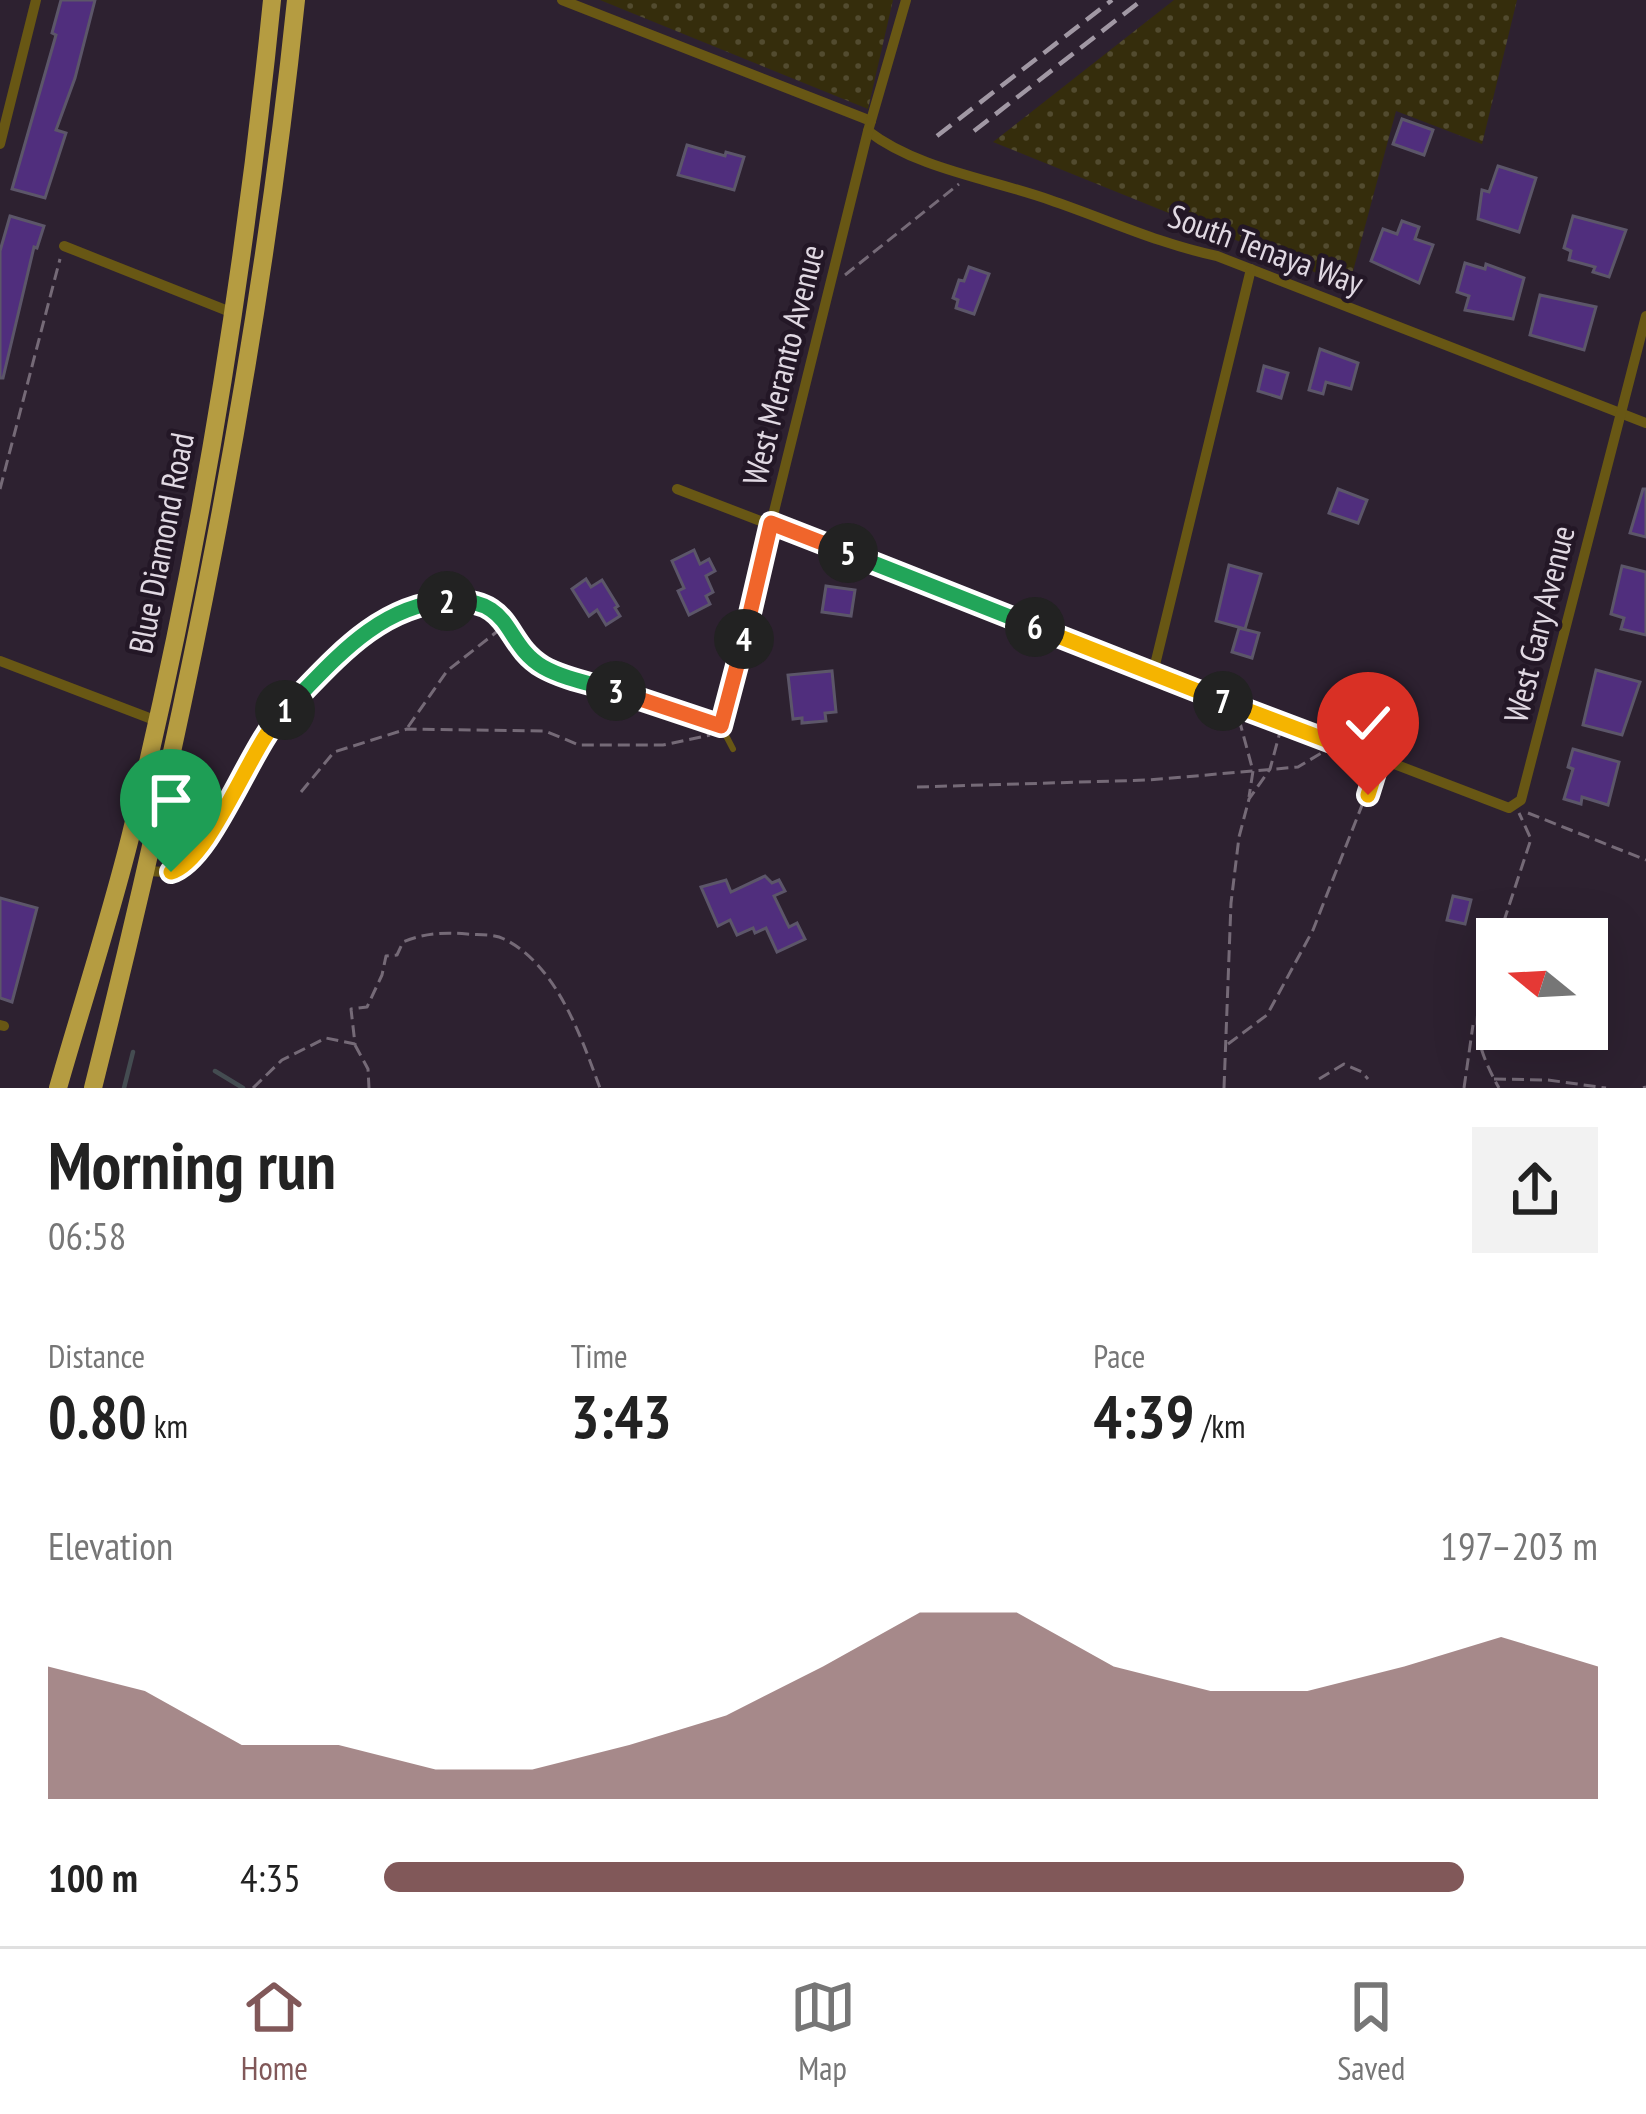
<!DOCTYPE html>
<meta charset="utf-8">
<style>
body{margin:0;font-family:"PT Sans Narrow",sans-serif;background:#f2f2f2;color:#222;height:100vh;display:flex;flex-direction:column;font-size:45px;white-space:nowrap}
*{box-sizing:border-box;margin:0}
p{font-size:39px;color:#767676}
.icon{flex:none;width:66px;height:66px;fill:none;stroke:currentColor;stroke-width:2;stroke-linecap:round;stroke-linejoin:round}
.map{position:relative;height:1088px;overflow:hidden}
.side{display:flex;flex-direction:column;background:#fff;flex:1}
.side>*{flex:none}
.needle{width:78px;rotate:288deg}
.buttons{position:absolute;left:1476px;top:918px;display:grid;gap:24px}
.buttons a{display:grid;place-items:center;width:132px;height:132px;border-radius:0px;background:#fff;box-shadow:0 12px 48px #0002;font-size:60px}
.pin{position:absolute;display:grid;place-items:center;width:102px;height:102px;color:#fff;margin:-123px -51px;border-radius:50% 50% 50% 0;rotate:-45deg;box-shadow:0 0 12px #0007}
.pin .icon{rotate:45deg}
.km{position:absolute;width:60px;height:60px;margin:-30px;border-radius:50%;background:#222;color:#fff;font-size:33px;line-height:60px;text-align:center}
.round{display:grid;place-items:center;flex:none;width:126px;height:126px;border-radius:0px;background:#f2f2f2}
.overview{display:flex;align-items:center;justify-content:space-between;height:204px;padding:0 48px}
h1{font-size:66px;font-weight:700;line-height:90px}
.metrics{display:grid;grid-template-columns:repeat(3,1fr);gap:18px;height:204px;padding:12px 48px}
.metrics div{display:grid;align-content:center}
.metrics b{font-size:60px;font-weight:700}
.metrics small{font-size:33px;font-weight:400}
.metrics p{font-size:33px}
.chart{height:336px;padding:24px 48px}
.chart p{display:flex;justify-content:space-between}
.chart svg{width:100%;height:216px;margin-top:12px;fill:#815859;opacity:.7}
ul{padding:0 48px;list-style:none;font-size:39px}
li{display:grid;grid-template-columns:192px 144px 1fr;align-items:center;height:90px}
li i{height:30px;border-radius:15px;background:#815859}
.dock{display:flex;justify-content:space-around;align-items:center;height:168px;border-top:3px solid #e0e0e0;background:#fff;font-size:33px;color:#767676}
.dock a{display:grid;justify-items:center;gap:6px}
.dock .current{color:#815859}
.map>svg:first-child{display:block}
</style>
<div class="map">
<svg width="1646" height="1088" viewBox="0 0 1646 1088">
<defs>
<pattern id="sand-dots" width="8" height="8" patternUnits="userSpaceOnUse" patternTransform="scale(3)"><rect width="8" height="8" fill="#352d0c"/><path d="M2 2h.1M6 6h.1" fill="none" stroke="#524b2f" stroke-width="1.8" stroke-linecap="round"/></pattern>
</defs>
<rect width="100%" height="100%" fill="#2d2130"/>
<!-- sand -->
<g fill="url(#sand-dots)">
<path d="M600 0H893L868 109Z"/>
<path d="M1174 0H1517L1482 144 1396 111 1349 286 993 142Z"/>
</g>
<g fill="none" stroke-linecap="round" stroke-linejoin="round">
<!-- stream -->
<g stroke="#444c51" stroke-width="4.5">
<path d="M215 1071 243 1088"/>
<path d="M124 1088 133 1052"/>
</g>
</g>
<!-- building -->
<g fill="#502e7d" stroke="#5c5669" stroke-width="3">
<path d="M61 0H95L75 78 56 130 66 133 45 198 12 189 56 35 52 33Z"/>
<path d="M1402 119 1433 130 1424 155 1393 144Z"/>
<path d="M687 145 725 156 726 152 744 157 734 190 678 175Z"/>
<path d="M1498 166 1536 178 1519 232 1478 219 1482 190 1489 192Z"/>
<path d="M10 216 44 226 37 248 34 247 3 378H0V251Z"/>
<path d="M1573 216 1626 230 1609 277 1593 272 1595 267 1569 260 1571 251 1564 248Z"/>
<path d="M1402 221 1419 227 1415 239 1433 245 1419 283 1371 261 1383 229 1397 234Z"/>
<path d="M1465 263 1485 269 1486 264 1524 278 1513 319 1465 310 1469 296 1457 292Z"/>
<path d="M969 267 989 274 974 314 956 308 958 300 953 298 959 280 964 281Z"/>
<path d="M1540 295 1596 307 1584 350 1530 335Z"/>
<path d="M1320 349 1358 363 1351 389 1326 382 1323 394 1309 390Z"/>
<path d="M1264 366 1288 373 1281 398 1258 391Z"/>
<path d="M1338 489 1367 500 1358 523 1329 513Z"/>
<path d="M1643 489H1646V537L1630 533Z"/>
<path d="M694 550 700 564 709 559 715 571 706 576 713 592 706 596 710 604 689 615 678 591 684 588 672 561Z"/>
<path d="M1229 565 1261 574 1245 629 1216 621Z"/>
<path d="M1622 566 1646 572V635L1621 629 1624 618 1611 614Z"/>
<path d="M586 579 591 587 602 580 618 606 615 608 620 616 606 625 597 610 589 616 572 589Z"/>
<path d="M826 586 855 590 851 616 822 612Z"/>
<path d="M1239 628 1259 633 1252 658 1232 652Z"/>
<path d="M1596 670 1640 682 1622 735 1583 725Z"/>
<path d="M832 671 836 712 825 713 826 721 802 723V718L793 719 788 675Z"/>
<path d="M1573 749 1619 762 1608 805 1582 797 1581 804 1564 799 1573 769 1568 767Z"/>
<path d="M765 876 772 883 779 880 785 891 774 896 789 927 797 923 805 939 777 952 766 928 755 933 753 928 737 935 730 920 718 926 701 887 726 880 731 892Z"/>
<path d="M1453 896 1471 900 1465 924 1447 920Z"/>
<path d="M0 898 37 908 12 1002 0 998Z"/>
</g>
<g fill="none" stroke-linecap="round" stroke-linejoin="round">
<!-- path -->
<g stroke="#756a77" stroke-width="3" stroke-dasharray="12 6" stroke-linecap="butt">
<path d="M845 275 959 184"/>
<path d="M0 489 60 259"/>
<path d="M1239 719 1253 771 1249 797"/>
<path d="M408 727 447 671 499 630"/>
<path d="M917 787 1149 780 1298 767 1323 752"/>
<path d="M301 792 334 752 407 729 545 731 579 745H663L710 735"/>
<path d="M1528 813 1646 860"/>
<path d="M1498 939 1531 839 1519 813"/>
<path d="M1497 944C1477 1009 1464 1025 1499 1088"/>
<path d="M1228 1044 1267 1015 1313 930 1377 767"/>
<path d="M355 1045 368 1069 369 1088"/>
<path d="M1319 1079 1344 1064 1362 1072 1368 1079"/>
<path d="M1494 1079 1548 1080 1606 1088"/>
<path d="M253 1088 282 1060 326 1038 355 1044 351 1009 367 1007 382 975 386 956 397 955 403 942C425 933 444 932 467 934 479 935 494 934 504 939 557 965 581 1037 600 1088"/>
<path d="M1224 1088 1231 903 1239 837 1249 799 1270 769 1280 732"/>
<path d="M1464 1088 1473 1025"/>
<path d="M1643 1088 1646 1087"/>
</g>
<!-- lane -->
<path stroke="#685714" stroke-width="6" d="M721 726 733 749"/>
<!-- street -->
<g stroke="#685714" stroke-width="10">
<path d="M562 0 871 121"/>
<path d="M868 131C917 169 991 179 1050 200 1106 219 1159 244 1217 256L1646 423"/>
<path d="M0 144 36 0"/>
<path d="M64 246 233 313"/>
<path d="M677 489 1509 808 1521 800 1646 316"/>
<path d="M0 661 157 721"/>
<path d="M1153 673 1251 269"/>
<path d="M148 871C159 871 174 875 183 867 223 836 243 760 276 719 302 687 348 642 383 619 411 600 468 591 497 613 517 628 524 652 544 668L721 726 868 131 906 0"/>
<path d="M0 1025 4 1026"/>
</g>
<!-- highway -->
<g stroke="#b59c41" stroke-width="18">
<path d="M58 1088C82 1004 110 919 131 834 198 561 244 280 272 0"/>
<path d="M93 1088C183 729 258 368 296 0"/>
</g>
<!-- rail -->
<g stroke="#a198a4" stroke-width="4.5" stroke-dasharray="18 9" stroke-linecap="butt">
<path d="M974 131 1142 0"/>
<path d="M937 136 1112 0"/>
</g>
</g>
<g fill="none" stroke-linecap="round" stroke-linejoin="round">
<defs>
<path id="split-1" d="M171 872C212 860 250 745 285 710"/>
<path id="split-2" d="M285 710C332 663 376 606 447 601"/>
<path id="split-3" d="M447 601C515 597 502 643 543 667 564 679 593 684 616 691"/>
<path id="split-4" d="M616 691 721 726 744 639"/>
<path id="split-5" d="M744 639 771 523 848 553"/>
<path id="split-6" d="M848 553 1035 627"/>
<path id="split-7" d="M1035 627 1223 701"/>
<path id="split-8" d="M1223 701 1379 760 1368 795"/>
</defs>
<!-- split-1 casing -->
<use href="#split-1" stroke="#fff" stroke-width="24"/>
<!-- split-2 casing -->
<use href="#split-2" stroke="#fff" stroke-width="24"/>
<!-- split-3 casing -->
<use href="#split-3" stroke="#fff" stroke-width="24"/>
<!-- split-4 casing -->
<use href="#split-4" stroke="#fff" stroke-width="24"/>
<!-- split-5 casing -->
<use href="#split-5" stroke="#fff" stroke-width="24"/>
<!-- split-6 casing -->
<use href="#split-6" stroke="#fff" stroke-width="24"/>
<!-- split-7 casing -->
<use href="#split-7" stroke="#fff" stroke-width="24"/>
<!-- split-8 casing -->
<use href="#split-8" stroke="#fff" stroke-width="24"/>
<!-- split-1 -->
<use href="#split-1" stroke="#f5b400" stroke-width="15"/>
<!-- split-2 -->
<use href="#split-2" stroke="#22a559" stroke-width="15"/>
<!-- split-3 -->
<use href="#split-3" stroke="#22a559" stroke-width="15"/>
<!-- split-4 -->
<use href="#split-4" stroke="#f0652b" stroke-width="15"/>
<!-- split-5 -->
<use href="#split-5" stroke="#f0652b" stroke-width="15"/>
<!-- split-6 -->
<use href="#split-6" stroke="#22a559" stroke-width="15"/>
<!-- split-7 -->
<use href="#split-7" stroke="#f5b400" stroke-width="15"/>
<!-- split-8 -->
<use href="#split-8" stroke="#f5b400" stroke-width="15"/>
</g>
<g text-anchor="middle" stroke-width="9" stroke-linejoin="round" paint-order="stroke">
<!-- street labels -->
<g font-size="33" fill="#e1d9e3" stroke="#231726">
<text transform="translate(1266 249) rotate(20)" y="12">South Tenaya Way</text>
<text transform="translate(783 365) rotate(-76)" y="12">West Meranto Avenue</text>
<text transform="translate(161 543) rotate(-79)" y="12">Blue Diamond Road</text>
<text transform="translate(1539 624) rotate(-76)" y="12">West Gary Avenue</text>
</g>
</g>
</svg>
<div class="buttons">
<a><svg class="needle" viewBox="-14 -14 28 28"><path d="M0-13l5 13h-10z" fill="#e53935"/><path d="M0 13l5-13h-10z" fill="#767676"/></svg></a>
</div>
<div class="pin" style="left:171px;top:872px;background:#1e9e55"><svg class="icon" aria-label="arrive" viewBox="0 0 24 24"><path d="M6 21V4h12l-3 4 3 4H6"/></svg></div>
<div class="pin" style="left:1368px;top:795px;background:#d93025"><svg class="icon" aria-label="check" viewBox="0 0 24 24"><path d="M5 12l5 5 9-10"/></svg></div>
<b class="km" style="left:285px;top:710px">1</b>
<b class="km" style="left:447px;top:601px">2</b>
<b class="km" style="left:616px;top:691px">3</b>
<b class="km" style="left:744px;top:639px">4</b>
<b class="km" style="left:848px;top:553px">5</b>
<b class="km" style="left:1035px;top:627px">6</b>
<b class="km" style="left:1223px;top:701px">7</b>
</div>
<section class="side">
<div class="overview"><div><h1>Morning run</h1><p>06:58</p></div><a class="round"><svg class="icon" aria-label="share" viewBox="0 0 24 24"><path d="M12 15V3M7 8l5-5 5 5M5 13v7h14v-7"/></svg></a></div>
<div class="metrics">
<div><p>Distance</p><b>0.80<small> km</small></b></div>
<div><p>Time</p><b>3:43</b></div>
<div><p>Pace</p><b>4:39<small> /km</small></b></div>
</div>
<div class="chart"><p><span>Elevation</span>197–203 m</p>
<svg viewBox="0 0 160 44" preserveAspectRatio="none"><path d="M0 44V17L10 22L20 33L30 33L40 38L50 38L60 33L70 27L80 17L90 6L100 6L110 17L120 22L130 22L140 17L150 11L160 17V44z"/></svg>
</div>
<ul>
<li><b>100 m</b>4:35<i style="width:89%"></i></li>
</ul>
</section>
<nav class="dock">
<a class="current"><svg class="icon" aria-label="home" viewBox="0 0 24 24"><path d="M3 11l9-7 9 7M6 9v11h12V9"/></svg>Home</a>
<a><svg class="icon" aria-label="map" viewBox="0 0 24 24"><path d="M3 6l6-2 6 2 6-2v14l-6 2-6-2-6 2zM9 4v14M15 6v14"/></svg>Map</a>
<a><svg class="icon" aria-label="saved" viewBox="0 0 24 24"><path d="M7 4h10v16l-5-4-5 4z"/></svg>Saved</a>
</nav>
